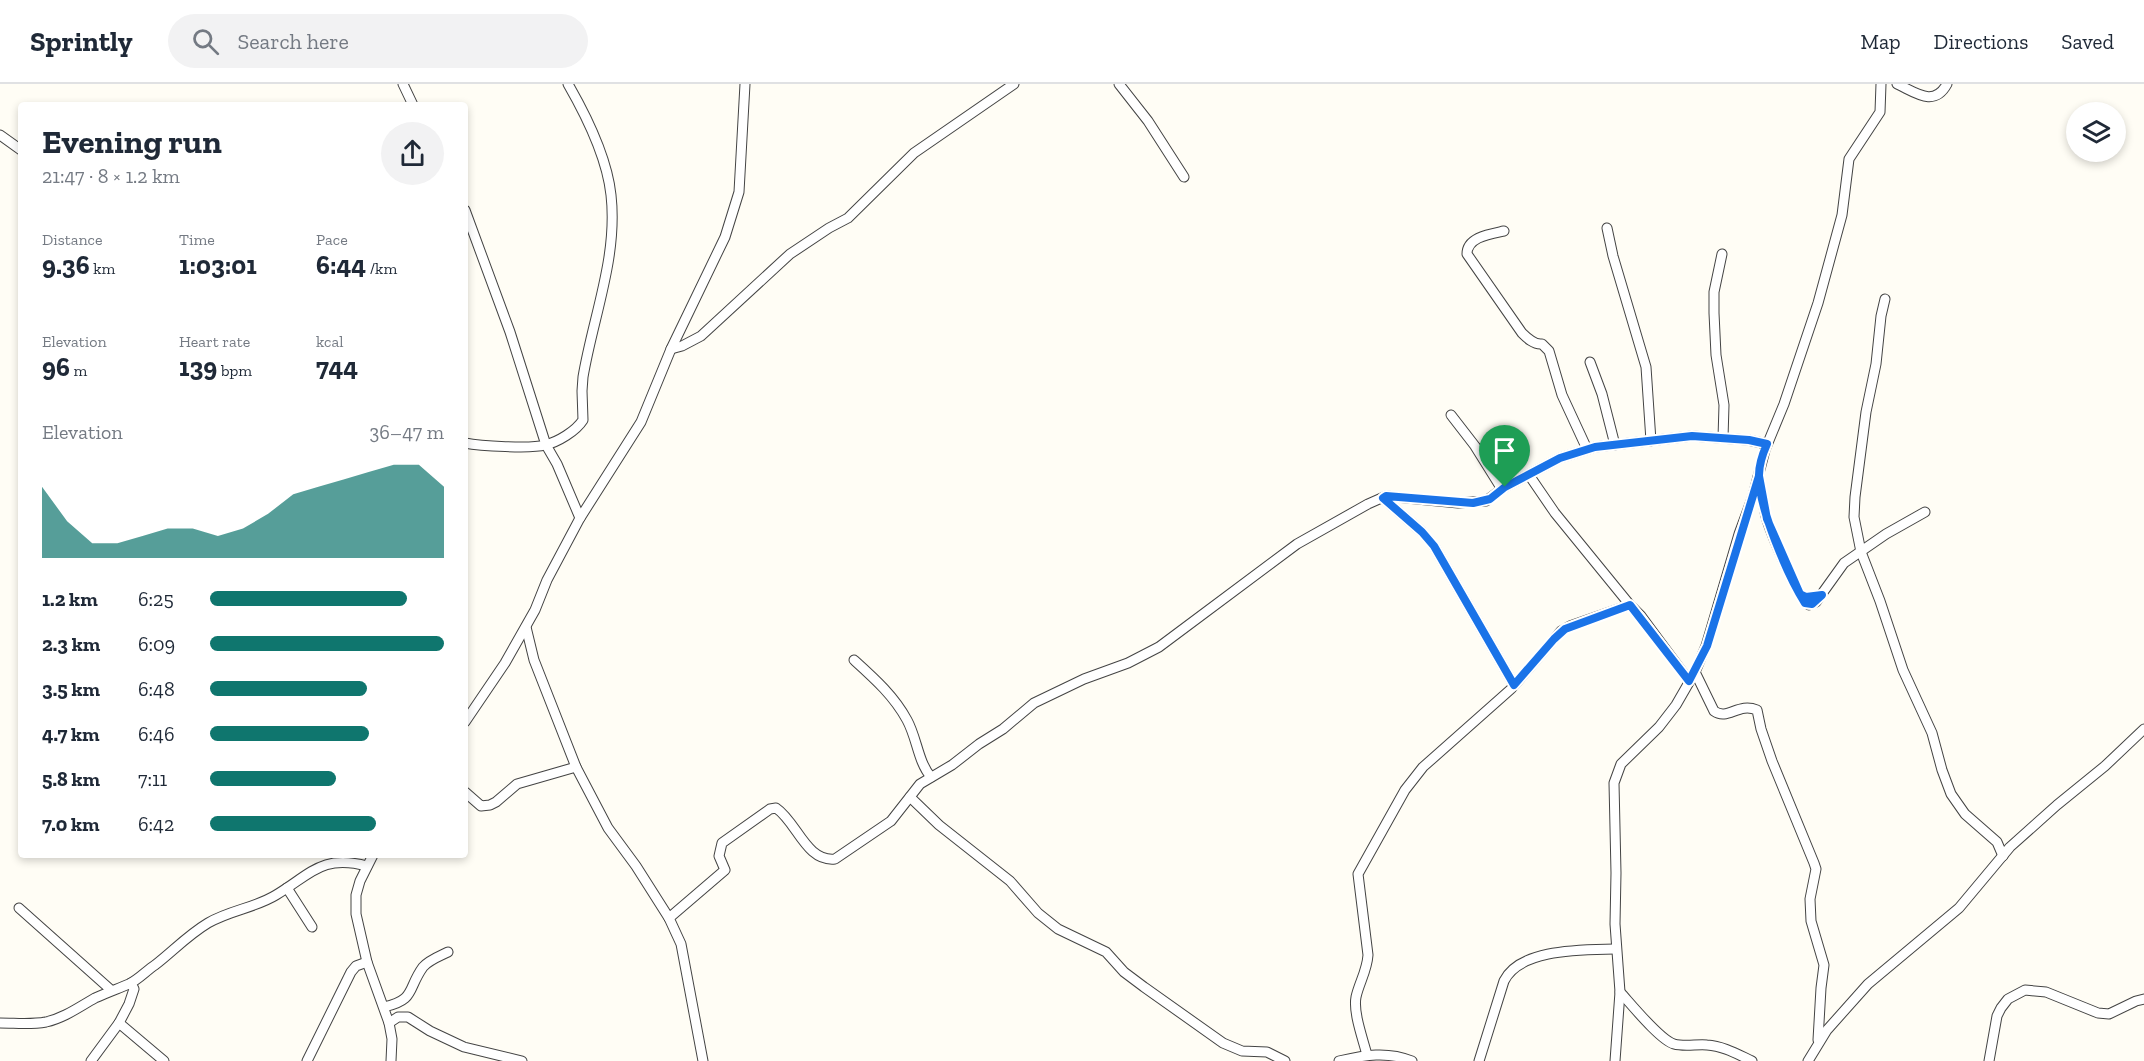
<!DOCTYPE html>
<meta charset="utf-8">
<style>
body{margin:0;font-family:"Zilla Slab",serif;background:#f2f2f3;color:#1f2937;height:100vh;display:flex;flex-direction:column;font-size:22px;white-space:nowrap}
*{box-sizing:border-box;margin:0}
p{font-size:20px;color:#747a83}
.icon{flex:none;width:33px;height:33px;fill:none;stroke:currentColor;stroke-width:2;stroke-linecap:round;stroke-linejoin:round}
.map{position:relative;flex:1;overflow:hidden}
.drawer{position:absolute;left:18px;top:18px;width:450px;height:756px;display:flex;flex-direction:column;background:#fff;border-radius:6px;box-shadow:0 3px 9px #0003}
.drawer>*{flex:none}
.tools{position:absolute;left:2066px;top:18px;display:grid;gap:12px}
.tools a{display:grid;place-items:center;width:60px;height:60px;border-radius:50%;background:#fff;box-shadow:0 3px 9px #0003;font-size:30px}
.pin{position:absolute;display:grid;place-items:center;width:51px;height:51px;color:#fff;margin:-62px -26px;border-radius:50% 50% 50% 0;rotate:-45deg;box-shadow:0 0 6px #0007}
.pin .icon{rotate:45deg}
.round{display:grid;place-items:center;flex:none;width:63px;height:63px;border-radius:32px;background:#f2f2f3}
.overview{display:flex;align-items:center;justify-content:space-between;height:102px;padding:0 24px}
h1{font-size:33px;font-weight:800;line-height:45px}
.metrics{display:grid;grid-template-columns:repeat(3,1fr);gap:9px;height:102px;padding:6px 24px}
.metrics div{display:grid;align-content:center}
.metrics b{font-size:26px;font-weight:800}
.metrics small{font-size:16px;font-weight:400}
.metrics p{font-size:16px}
.chart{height:168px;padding:12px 24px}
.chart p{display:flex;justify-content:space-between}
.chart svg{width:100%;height:108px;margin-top:6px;fill:#0f766e;opacity:.7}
ul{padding:0 24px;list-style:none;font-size:20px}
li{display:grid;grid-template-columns:96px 72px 1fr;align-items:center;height:45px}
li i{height:15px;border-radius:8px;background:#0f766e}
header{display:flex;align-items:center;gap:36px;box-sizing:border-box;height:84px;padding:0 30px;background:#fff;border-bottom:2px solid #e0e1e3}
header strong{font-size:28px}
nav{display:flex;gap:33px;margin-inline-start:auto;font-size:21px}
.search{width:420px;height:54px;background:#f2f2f3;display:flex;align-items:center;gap:15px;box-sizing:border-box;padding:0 21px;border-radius:33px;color:#747a83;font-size:22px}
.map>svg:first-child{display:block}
</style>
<header>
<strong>Sprintly</strong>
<div class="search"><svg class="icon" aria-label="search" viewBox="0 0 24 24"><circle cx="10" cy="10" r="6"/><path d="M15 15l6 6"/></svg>Search here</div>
<nav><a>Map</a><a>Directions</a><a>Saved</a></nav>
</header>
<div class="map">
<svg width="2144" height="977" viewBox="0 0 2144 977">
<rect width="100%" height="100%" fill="#fffdf5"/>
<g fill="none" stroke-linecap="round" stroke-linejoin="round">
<defs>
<g id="minor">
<path d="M403 0 413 21"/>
<path d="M1119 0 1148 37 1184 93"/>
<path d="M1897 0C1915 8 1934 24 1947 0"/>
<path d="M0 51 21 66"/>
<path d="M465 126 510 248 546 361 557 380 580 434"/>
<path d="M1607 144 1613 172 1646 283 1651 357"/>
<path d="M1504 147C1490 150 1467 153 1467 170L1522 249C1527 254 1534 261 1542 260L1549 267 1562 311 1587 365"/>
<path d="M1722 170 1714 208V229L1716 271 1724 321 1723 354"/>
<path d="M1885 215 1881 232 1876 280 1866 328 1855 413 1854 433 1861 468 1880 517 1903 586 1932 649 1942 686 1951 710 1965 730 1997 758 2003 772"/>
<path d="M671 265 682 262 701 252 790 170 829 144 848 134 914 69 1014 0"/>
<path d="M1590 278 1602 310 1615 361"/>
<path d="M1451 331 1475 362 1500 402 1501 406"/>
<path d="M465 359C480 362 531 365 545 361 558 358 576 347 583 336L582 307 583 293C593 233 618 173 611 111 607 73 587 33 568 0"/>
<path d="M1529 391 1555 429 1630 521"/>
<path d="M1759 394C1762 408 1763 423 1767 436 1772 451 1798 515 1809 521L1816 518 1844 479 1886 450 1925 428"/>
<path d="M1383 414 1422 448 1434 462 1514 601"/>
<path d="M526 543 534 576 576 683 608 744 636 782 669 834"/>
<path d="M854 576C875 595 894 612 907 636 917 654 918 678 931 693"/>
<path d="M1695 588 1714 627C1728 637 1738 618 1757 626L1761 645 1772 677 1814 779 1816 785 1810 815 1811 837 1824 881 1821 904 1818 956"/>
<path d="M465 638 505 579 535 526 547 496 580 434 641 338 671 265 725 153 739 108 745 0"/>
<path d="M465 708 481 722 490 721 496 718 517 700 576 683"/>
<path d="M910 713 939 741 1010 797 1038 829 1058 845 1106 868 1124 888 1144 903 1223 959 1242 967 1267 968 1285 977"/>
<path d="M373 771 360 797 356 811V830L367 878 389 939 392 955 391 977"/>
<path d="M287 804 312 843"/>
<path d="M19 824 111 906"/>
<path d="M1620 908C1631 920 1660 956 1674 960 1684 963 1697 960 1707 961 1723 962 1737 970 1752 977"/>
<path d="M384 923C416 916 407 905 423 883 429 876 440 872 448 868"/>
<path d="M0 939C16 939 30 941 46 938 64 934 79 923 95 914 106 909 117 905 129 900 138 896 146 887 155 881 173 867 188 851 208 839 230 826 255 824 276 811 311 790 322 770 367 782"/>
<path d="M119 939 164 977"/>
<path d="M389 939 398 933H408L430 947 464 963 522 977"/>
<path d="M1367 971C1363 955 1353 929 1356 913 1359 899 1367 887 1368 871L1358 790 1405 706 1423 683 1511 605 1561 547 1570 542 1630 521 1641 532 1689 597"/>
<path d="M91 977 119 939 129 920 134 905 131 899"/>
<path d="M307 977 351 888 356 882 367 878"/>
<path d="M703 977 681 860 669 834 725 786 719 772 722 759 770 725 776 724C797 738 806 778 835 775L891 737 920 700 952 681 979 660 1003 645 1034 619 1084 595 1128 579 1159 563 1297 460 1368 420 1386 412 1458 419 1486 417 1505 403 1560 374 1595 363 1692 352 1748 356 1767 360"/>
<path d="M1339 977C1365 971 1387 967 1412 977"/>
<path d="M1479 977 1504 897C1520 864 1584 866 1615 865"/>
<path d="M1615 977 1620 908 1615 840 1616 789 1614 699 1621 680 1659 643 1676 621 1695 588 1706 562 1739 450 1753 412 1765 366 1784 320 1818 219 1842 131 1849 75 1880 28 1881 0"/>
<path d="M1808 977 1827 946 1868 900 1959 824 2010 763 2057 721 2105 682 2144 645"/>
<path d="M1989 977 1997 932 2001 924 2008 915 2025 906 2046 908 2098 929 2109 930 2136 917 2144 915"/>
</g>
</defs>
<!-- minor casing -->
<use href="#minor" stroke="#444" stroke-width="11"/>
<!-- minor -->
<use href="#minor" stroke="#fff" stroke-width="9"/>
</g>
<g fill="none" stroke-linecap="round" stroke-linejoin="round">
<defs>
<path id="route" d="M1505 403 1490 415 1473 419 1386 412 1383 414 1422 448 1434 462 1514 601 1554 555 1565 545 1630 521 1689 597 1707 562 1759 392 1767 435 1800 510 1806 513 1822 511 1812 520 1805 519C1788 492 1758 423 1759 391 1759 381 1763 369 1767 360L1749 356 1692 352 1595 363 1560 374 1505 403"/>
</defs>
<!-- route casing -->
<use href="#route" stroke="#fff" stroke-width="12"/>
<!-- route -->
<use href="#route" stroke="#1a73e8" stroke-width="8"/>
</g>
</svg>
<div class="tools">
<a><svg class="icon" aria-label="layers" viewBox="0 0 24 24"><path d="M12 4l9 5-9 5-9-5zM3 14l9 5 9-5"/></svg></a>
</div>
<div class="pin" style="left:1505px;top:403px;background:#1e9e55"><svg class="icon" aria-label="arrive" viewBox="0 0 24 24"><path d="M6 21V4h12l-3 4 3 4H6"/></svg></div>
<section class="drawer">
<div class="overview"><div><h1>Evening run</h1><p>21:47 · 8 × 1.2 km</p></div><a class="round"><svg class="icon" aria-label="share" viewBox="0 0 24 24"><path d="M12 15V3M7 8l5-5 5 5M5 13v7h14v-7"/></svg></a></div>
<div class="metrics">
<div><p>Distance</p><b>9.36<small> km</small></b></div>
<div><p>Time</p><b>1:03:01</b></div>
<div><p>Pace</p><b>6:44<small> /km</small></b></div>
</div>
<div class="metrics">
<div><p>Elevation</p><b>96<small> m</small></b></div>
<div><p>Heart rate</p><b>139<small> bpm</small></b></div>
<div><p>kcal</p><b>744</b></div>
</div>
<div class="chart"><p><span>Elevation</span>36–47 m</p>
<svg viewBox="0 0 160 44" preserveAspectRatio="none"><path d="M0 44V15L10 29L20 38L30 38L40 35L50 32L60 32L70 35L80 32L90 26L100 18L110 15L120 12L130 9L140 6L150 6L160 15V44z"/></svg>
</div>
<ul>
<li><b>1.2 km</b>6:25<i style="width:84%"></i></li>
<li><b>2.3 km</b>6:09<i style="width:100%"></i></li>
<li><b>3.5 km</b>6:48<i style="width:67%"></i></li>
<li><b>4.7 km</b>6:46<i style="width:68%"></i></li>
<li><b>5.8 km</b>7:11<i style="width:54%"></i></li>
<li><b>7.0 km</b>6:42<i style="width:71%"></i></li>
</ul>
</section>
</div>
